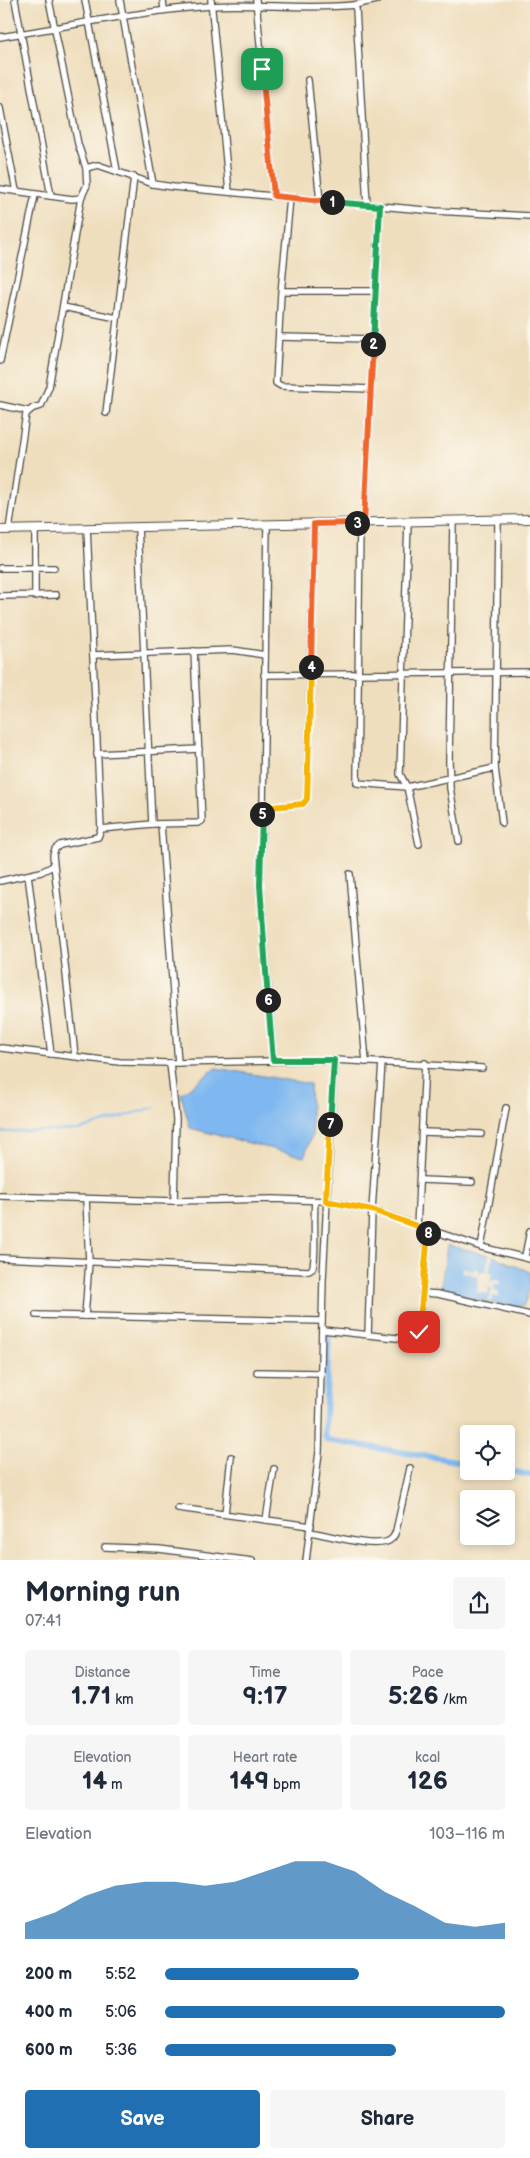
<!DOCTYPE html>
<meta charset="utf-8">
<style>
body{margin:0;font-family:"Balsamiq Sans",sans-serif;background:#f6f6f7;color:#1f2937;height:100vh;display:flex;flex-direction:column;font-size:19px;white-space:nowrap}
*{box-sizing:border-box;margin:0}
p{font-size:16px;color:#747a83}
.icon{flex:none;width:28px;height:28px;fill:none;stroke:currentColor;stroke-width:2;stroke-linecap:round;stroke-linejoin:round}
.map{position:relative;height:1560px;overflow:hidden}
.drawer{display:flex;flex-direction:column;background:#fff;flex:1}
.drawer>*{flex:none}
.tools{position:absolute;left:460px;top:1425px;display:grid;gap:10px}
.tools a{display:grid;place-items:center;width:55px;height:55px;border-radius:5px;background:#fff;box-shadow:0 2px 8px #0003;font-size:25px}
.pin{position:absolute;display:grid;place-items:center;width:42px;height:42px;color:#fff;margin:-21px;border-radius:10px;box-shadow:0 2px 8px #0006}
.km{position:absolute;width:25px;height:25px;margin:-12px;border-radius:50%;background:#222;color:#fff;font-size:14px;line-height:25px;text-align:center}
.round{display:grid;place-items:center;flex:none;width:52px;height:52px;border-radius:5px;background:#f6f6f7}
.headline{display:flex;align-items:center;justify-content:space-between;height:85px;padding:0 25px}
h1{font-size:28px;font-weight:700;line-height:38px}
.metrics{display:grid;grid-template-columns:repeat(3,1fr);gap:8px;height:85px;padding:5px 25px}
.metrics div{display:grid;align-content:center;border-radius:5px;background:#f6f6f7;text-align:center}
.metrics b{font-size:25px;font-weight:700}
.metrics small{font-size:14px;font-weight:400}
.metrics p{font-size:14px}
.chart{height:140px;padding:10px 25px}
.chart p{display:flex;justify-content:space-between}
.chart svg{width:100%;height:90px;margin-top:5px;fill:#1f6fb2;opacity:.7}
.cta{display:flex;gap:10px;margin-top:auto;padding:10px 25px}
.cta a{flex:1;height:58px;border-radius:5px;background:#1f6fb2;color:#fff;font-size:20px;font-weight:700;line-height:58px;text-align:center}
.cta a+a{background:#f6f6f7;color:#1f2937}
ul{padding:0 25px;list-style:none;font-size:16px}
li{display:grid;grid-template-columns:80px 60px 1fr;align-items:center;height:38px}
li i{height:12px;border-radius:6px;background:#1f6fb2}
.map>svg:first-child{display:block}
</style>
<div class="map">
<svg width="530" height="1561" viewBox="0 0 530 1561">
<rect width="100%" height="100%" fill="#fbf7ec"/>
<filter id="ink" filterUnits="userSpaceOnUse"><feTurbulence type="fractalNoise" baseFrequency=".02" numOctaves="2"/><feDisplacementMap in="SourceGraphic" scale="10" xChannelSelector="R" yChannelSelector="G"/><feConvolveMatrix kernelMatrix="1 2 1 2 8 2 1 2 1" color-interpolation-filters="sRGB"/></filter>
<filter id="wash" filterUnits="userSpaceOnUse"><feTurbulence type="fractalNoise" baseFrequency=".0096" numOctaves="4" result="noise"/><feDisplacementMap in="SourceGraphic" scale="20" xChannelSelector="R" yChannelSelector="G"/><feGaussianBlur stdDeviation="1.12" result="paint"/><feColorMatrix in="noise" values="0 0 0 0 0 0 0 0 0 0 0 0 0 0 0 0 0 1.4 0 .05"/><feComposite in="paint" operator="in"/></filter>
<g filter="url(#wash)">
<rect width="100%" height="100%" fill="#efdebd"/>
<!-- water -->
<g fill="#7fb8f0" stroke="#55728e">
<path d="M216 1068 310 1084 312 1135 304 1157 190 1128 181 1094Z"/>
<path d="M447 1245 493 1256 530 1272V1288L524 1305C508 1311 458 1294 441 1288Z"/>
</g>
<!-- pier -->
<path fill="#efdebd" d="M489 1255 493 1256 489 1272 492 1273 490 1282 498 1279 500 1283 494 1285V1291L499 1292V1297L493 1296 492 1302 489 1301 492 1288 489 1286 488 1294 477 1292 479 1278 468 1272 467 1273 462 1272 463 1267 473 1272 475 1268 479 1270V1276L481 1271H486Z"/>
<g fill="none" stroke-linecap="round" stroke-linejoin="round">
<!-- stream -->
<path stroke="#7fb8f0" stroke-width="2" d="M0 1132 79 1130 155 1107"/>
<!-- canal -->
<g stroke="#7fb8f0" stroke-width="6">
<path d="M329 1337 324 1435 327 1440 469 1463"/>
<path d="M506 1470 530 1475"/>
</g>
</g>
</g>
<g filter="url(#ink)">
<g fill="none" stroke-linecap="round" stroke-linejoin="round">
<defs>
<g id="minor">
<path d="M15 0 51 196"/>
<path d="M85 0 117 171"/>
<path d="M120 0 153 184"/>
<path d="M163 0 164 10"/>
<path d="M211 0 229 192"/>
<path d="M256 0 274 196"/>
<path d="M354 5 377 0"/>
<path d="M0 37C70 26 139 11 210 6 258 3 306 10 354 5L356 9 367 205"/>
<path d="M308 80 320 201"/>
<path d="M0 108 16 191"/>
<path d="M86 168 98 165 153 184 173 187 435 211 530 216"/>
<path d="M0 189 72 199 81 198 87 185 86 168 78 144 49 0"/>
<path d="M290 198 281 293 276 383 281 386 371 389"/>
<path d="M283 291H376"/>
<path d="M63 307 117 318"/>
<path d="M279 337 373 339"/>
<path d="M0 361 35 195"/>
<path d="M0 405 28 411"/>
<path d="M106 413 134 177"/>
<path d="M498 520 495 768 502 823"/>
<path d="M453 521 449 761 450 788 459 841"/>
<path d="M408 522 400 774 407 787 419 844"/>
<path d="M360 523 357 783 407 787 495 768"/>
<path d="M364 523 380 206"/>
<path d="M267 525 263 808 303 804 307 799 314 524"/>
<path d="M138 527 152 824"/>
<path d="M35 529V596"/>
<path d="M9 530 26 414 33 408 41 406 49 387 81 198"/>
<path d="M0 568H54"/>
<path d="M0 596 56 595"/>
<path d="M93 655 233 650 265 655"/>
<path d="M264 675 530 672"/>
<path d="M97 754 199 749"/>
<path d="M263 808 260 885 273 1059"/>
<path d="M161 824 178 1063"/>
<path d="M101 829 152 824 198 823 202 821 194 651"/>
<path d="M350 874 366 1062"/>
<path d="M28 875 51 1054"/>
<path d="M0 881 41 872 53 866"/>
<path d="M1 1048 120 1062 170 1063 334 1060 482 1068"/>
<path d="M75 1056 53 855 55 849 60 845 98 837 101 829 87 528"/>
<path d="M170 1063 176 1119 174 1201"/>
<path d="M423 1132 481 1134"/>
<path d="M421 1180 472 1182"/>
<path d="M0 1196 174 1201 273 1199 326 1201 372 1210 481 1247 530 1259"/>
<path d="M417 1227 425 1063"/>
<path d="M481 1247 506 1108"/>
<path d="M525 1256 530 1231"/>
<path d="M0 1258 309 1271 312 1269C317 1260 313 1216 315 1201"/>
<path d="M422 1293 438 1294 530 1315"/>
<path d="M36 1315 322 1321"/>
<path d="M85 1316 89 1262 86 1199"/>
<path d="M323 1330 415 1340 419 1332 428 1230"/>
<path d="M368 1335 372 1210 382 1062"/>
<path d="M257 1372 321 1373"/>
<path d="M178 1508 311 1526"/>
<path d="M225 1514 231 1457"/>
<path d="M266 1520 274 1469"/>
<path d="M310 1532C329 1535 368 1547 386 1542 392 1540 394 1537 396 1531L410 1468"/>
<path d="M105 1547 159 1549 252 1561"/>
<path d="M306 1561 319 1452 323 1279 334 1060"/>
</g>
<path id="tertiary" d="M0 530 530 519"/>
</defs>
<!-- minor casing -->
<use href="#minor" stroke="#484641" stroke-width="8"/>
<!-- tertiary casing -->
<use href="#tertiary" stroke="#484641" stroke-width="10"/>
<!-- minor -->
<use href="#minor" stroke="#fff" stroke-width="5.5"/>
<!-- tertiary -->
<use href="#tertiary" stroke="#fff" stroke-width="8"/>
</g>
</g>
<g fill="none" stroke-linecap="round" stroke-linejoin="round" filter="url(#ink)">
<defs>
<path id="split-1" d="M262 69 274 196 332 202"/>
<path id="split-2" d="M332 202 380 206 373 344"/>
<path id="split-3" d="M357 523H364L373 344"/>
<path id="split-4" d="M311 667 314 524 357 523"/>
<path id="split-5" d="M262 814V808L303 804 307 799 311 667"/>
<path id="split-6" d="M262 814 260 885 268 1000"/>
<path id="split-7" d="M268 1000 273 1060H334L330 1124"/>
<path id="split-8" d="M330 1124 326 1201 372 1210 428 1230V1233"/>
<path id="split-9" d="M419 1332 428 1233"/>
</defs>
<!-- split-1 casing -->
<use href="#split-1" stroke="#fff" stroke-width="10"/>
<!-- split-2 casing -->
<use href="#split-2" stroke="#fff" stroke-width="10"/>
<!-- split-3 casing -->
<use href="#split-3" stroke="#fff" stroke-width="10"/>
<!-- split-4 casing -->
<use href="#split-4" stroke="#fff" stroke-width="10"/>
<!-- split-5 casing -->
<use href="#split-5" stroke="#fff" stroke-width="10"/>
<!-- split-6 casing -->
<use href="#split-6" stroke="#fff" stroke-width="10"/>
<!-- split-7 casing -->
<use href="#split-7" stroke="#fff" stroke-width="10"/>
<!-- split-8 casing -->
<use href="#split-8" stroke="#fff" stroke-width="10"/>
<!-- split-9 casing -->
<use href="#split-9" stroke="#fff" stroke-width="10"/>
<!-- split-1 -->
<use href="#split-1" stroke="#f0652b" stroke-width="6"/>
<!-- split-2 -->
<use href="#split-2" stroke="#22a559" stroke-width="6"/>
<!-- split-3 -->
<use href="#split-3" stroke="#f0652b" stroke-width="6"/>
<!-- split-4 -->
<use href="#split-4" stroke="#f0652b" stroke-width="6"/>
<!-- split-5 -->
<use href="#split-5" stroke="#f5b400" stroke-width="6"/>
<!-- split-6 -->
<use href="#split-6" stroke="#22a559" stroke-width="6"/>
<!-- split-7 -->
<use href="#split-7" stroke="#22a559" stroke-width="6"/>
<!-- split-8 -->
<use href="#split-8" stroke="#f5b400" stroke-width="6"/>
<!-- split-9 -->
<use href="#split-9" stroke="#f5b400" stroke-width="6"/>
</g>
</svg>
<div class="tools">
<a><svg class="icon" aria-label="locate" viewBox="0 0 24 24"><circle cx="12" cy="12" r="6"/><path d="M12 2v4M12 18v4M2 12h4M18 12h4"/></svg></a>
<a><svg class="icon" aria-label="layers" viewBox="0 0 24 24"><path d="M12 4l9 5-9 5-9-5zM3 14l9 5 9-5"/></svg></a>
</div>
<div class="pin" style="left:262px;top:69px;background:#1e9e55"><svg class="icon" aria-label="arrive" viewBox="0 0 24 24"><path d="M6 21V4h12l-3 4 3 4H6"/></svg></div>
<div class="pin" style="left:419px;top:1332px;background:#d93025"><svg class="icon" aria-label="check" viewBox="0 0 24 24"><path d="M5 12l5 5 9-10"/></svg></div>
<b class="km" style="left:332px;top:202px">1</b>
<b class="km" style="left:373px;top:344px">2</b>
<b class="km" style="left:357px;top:523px">3</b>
<b class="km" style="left:311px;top:667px">4</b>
<b class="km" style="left:262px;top:814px">5</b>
<b class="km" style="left:268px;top:1000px">6</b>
<b class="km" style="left:330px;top:1124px">7</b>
<b class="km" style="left:428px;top:1233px">8</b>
</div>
<section class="drawer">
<div class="headline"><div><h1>Morning run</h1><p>07:41</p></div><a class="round"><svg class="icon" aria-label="share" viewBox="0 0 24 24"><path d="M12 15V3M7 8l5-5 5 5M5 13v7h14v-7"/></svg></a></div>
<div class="metrics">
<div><p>Distance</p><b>1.71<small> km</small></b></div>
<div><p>Time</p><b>9:17</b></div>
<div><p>Pace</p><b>5:26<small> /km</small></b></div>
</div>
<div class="metrics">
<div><p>Elevation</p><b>14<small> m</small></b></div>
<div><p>Heart rate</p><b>149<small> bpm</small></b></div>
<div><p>kcal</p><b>126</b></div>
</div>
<div class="chart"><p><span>Elevation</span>103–116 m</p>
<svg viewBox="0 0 160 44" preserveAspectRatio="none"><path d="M0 44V36L10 31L20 23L30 18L40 16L50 16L60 18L70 16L80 11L90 6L100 6L110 11L120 21L130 28L140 36L150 38L160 36V44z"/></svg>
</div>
<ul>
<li><b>200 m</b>5:52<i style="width:57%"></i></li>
<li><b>400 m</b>5:06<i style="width:100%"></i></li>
<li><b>600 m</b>5:36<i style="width:68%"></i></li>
</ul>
<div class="cta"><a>Save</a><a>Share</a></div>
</section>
